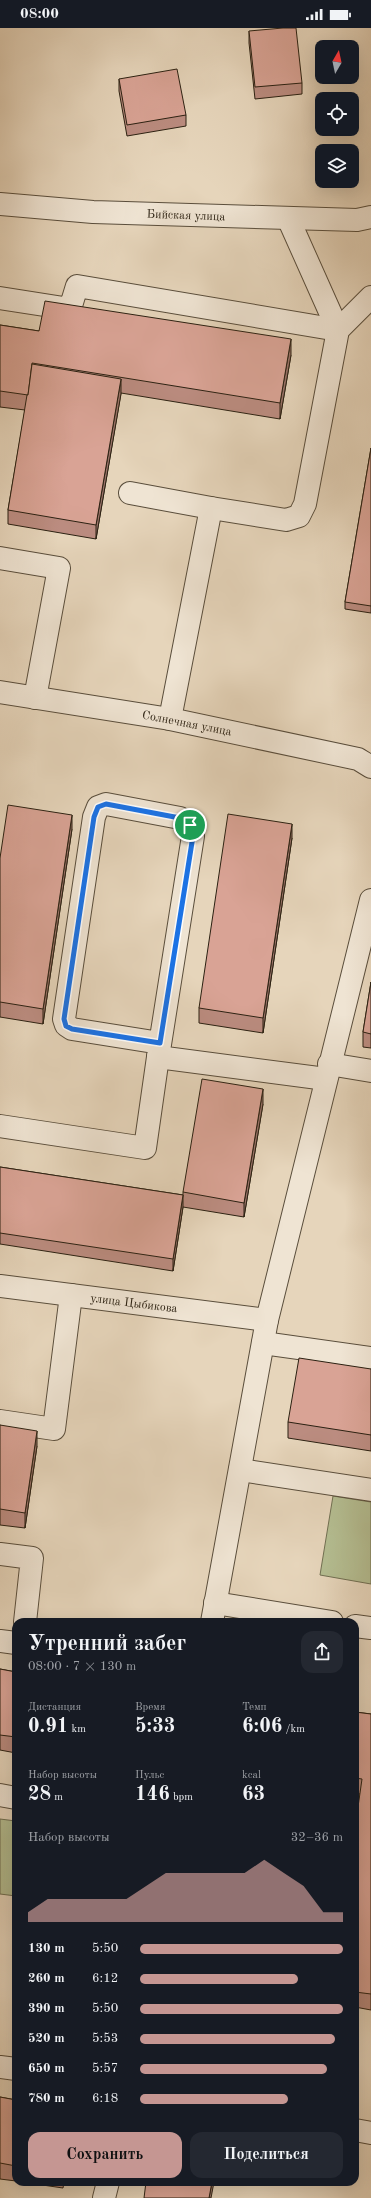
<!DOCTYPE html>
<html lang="ru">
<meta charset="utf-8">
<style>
body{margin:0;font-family:"Old Standard TT",serif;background:#242831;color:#f1f3f6;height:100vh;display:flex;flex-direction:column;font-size:15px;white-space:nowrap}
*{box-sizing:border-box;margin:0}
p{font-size:13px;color:#9ea1a6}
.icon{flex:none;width:22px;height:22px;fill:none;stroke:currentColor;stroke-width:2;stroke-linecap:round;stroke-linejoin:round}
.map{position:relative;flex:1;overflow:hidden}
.details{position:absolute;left:12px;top:1590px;width:347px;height:568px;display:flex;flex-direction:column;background:#171b24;border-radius:12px;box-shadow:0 4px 16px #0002}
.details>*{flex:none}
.needle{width:26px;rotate:9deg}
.tools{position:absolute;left:315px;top:12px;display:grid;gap:8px}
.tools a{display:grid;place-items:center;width:44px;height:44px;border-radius:8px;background:#171b24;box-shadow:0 4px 16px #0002;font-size:20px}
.pin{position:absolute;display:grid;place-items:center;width:34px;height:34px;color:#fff;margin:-17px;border:2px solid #fff;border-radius:50%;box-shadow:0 1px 4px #0007}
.round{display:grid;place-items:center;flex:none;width:42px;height:42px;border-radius:12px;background:#242831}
.overview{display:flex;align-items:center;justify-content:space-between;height:68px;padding:0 16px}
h1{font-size:22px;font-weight:700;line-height:30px}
.metrics{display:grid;grid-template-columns:repeat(3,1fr);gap:6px;height:68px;padding:4px 16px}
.metrics div{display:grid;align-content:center}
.metrics b{font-size:20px;font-weight:700}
.metrics small{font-size:11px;font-weight:400}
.metrics p{font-size:11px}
.chart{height:112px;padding:8px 16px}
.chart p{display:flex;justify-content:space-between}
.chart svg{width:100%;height:72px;margin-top:4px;fill:#c59692;opacity:.7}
.action{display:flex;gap:8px;margin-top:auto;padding:8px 16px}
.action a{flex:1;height:46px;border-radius:12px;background:#c59692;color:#111;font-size:16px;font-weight:700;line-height:46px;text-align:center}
.action a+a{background:#242831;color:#f1f3f6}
ul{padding:0 16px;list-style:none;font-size:13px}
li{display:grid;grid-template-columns:64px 48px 1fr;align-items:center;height:30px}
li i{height:10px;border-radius:5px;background:#c59692}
.status{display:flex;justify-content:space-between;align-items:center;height:28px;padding:0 20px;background:#171b24;direction:ltr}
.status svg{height:11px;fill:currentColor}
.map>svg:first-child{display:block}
</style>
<div class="status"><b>08:00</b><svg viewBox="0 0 49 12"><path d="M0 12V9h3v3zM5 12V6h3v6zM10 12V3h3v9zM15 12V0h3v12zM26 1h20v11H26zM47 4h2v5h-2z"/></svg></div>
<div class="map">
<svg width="371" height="2170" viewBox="0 0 371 2170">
<rect width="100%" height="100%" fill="#e6d5bb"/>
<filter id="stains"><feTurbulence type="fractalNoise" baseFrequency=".005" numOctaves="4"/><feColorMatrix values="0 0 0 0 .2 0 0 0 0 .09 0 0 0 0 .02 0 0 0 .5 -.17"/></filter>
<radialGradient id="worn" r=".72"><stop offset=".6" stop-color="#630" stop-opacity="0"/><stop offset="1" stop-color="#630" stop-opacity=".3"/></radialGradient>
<!-- green -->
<g fill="#b4bd91" stroke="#706f52">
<path d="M333 1468 371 1474V1556L320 1547Z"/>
<path d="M0 1791 16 1793V1868L0 1866Z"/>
</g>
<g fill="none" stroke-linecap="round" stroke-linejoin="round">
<defs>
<g id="minor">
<path d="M0 176 93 184 357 192 371 189"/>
<path d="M288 190 338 302"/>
<path d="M0 270 70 281 77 258 338 302"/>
<path d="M130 465 211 480 170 691"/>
<path d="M211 480 286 492 299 488 305 476 338 302 371 269"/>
<path d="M0 530 59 540 35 670"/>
<path d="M0 664 170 691 358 731 371 739"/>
<path d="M160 1015 72 1001 66 997 64 991 94 789 98 779 106 776 180 790 189 797 193 808 158 1029 326 1051"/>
<path d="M329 1036 371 1043"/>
<path d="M0 1098 145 1120 158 1029"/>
<path d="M0 1258 267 1292"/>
<path d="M263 1315 371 1330"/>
<path d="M0 1393 54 1401 71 1267"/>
<path d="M240 1442 371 1462"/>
<path d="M0 1526 32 1530 25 1594"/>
<path d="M215 1575 332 1594"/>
<path d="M212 1594 267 1292 371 872"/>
<path d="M355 1598 371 1600"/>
<path d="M0 1613 16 1615"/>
<path d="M0 1767 16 1770"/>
<path d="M0 2039 16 2041"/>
<path d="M355 2102 371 2105"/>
<path d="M104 2170 108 2154"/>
</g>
</defs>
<!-- minor casing -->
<use href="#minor" stroke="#5a4e3c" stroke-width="24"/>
<!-- minor -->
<use href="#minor" stroke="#efe4d3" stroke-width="22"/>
</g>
<!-- wall -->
<g fill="#bb8c80" stroke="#2b2112">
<path d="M249 3 302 55V66L255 71 249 15Z"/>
<path d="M119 51 186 87V98L127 108 119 63Z"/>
<path d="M0 297 39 303 291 327 280 391 121 365 96 511 8 496V482L25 382 0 379Z"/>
<path d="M371 420V585L345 581V574Z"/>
<path d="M72 801 43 996 0 989V830Z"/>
<path d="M292 810 263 1005 199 995V980Z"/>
<path d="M371 954V1020L363 1019V1004Z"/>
<path d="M263 1076 244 1189 183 1179 173 1243 0 1216V1139L183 1167V1164Z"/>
<path d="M371 1341V1423L288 1410V1394Z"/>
<path d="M0 1397 37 1418 25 1500 0 1497Z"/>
<path d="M0 1641 16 1644V1725L0 1722Z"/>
<path d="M355 1684 371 1686V1982L355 1979V1800L360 1766 355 1765Z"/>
<path d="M0 2069 16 2072V2153L0 2151Z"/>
<path d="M22 2154H64L63 2160Z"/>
</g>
<!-- shaded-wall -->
<g fill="#987268" stroke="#2b2112">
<path d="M291 311V327L280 391V375Z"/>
<path d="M121 351V366L96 511V497Z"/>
<path d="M72 787V801L43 996V981Z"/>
<path d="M292 796V810L263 1005V990Z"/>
<path d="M263 1061V1076L244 1189V1175Z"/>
<path d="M183 1167V1179L173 1243V1231Z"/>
<path d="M37 1403V1418L25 1500V1485Z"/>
<path d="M212 2154H214L211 2170H209Z"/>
</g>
<!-- building -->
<g fill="#d9a395" stroke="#2b2112">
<path d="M283 0H296L302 55 255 59 249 3Z"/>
<path d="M177 41 186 87 127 97 119 51Z"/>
<path d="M45 273 291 311 280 375 32 335 28 367 0 363V297L39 303Z"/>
<path d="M32 336 121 351 96 497 8 482 27 367H28Z"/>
<path d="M371 420V578L345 574Z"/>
<path d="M8 777 72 787 43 981 0 974V830Z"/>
<path d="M228 786 292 796 263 990 199 980Z"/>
<path d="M371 954V1006L363 1004Z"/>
<path d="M202 1051 263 1061 244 1175 183 1164Z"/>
<path d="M0 1139 183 1167 173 1231 0 1205Z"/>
<path d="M299 1330 371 1341V1407L288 1394Z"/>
<path d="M0 1397 37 1403 25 1485 0 1481Z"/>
<path d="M0 1641 16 1644V1709L0 1707Z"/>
<path d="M355 1684 371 1686V1966L355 1964V1800L362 1751 355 1750Z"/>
<path d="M0 2069 16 2072V2138L0 2135Z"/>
<path d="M146 2154H212L209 2170H144Z"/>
</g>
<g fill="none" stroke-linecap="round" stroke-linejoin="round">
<defs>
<path id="route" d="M106 776 180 790 190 797 193 808 160 1015 72 1001 66 998 64 991 94 789 98 779Z"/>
</defs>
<!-- route casing -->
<use href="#route" stroke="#fff" stroke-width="8"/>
<!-- route -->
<use href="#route" stroke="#1a73e8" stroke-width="5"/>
</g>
<g text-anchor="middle" stroke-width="3" stroke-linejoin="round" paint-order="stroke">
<!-- street labels -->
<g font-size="12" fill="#2b2112" stroke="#efe4d3">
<text transform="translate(186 187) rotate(2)" y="4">Бийская улица</text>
<text transform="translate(187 695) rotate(11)" y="4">Солнечная улица</text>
<text transform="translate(134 1275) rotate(7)" y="4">улица Цыбикова</text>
</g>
</g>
<rect width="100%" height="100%" filter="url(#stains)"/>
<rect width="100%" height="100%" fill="url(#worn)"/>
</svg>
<div class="tools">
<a><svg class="needle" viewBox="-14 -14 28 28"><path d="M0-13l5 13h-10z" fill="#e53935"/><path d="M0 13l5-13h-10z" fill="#9ea1a6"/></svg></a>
<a><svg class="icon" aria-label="locate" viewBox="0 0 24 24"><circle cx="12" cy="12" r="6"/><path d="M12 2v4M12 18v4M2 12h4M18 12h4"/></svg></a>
<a><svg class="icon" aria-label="layers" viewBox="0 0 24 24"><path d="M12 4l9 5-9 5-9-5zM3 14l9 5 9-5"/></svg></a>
</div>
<div class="pin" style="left:190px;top:797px;background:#1e9e55"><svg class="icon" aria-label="arrive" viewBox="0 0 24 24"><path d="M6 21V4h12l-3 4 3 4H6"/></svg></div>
<section class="details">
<div class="overview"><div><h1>Утренний забег</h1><p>08:00 · 7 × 130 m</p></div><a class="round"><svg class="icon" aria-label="share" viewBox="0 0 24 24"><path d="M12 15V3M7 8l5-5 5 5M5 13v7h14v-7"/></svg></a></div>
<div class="metrics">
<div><p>Дистанция</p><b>0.91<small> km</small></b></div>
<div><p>Время</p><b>5:33</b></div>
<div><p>Темп</p><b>6:06<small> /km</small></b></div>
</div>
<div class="metrics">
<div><p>Набор высоты</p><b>28<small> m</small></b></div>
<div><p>Пульс</p><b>146<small> bpm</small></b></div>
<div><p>kcal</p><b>63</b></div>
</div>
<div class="chart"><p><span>Набор высоты</span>32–36 m</p>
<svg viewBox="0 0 160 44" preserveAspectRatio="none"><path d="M0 44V38L10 30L20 30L30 30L40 30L50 30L60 22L70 14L80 14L90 14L100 14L110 14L120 6L130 14L140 22L150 38L160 38V44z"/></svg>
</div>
<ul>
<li><b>130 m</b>5:50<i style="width:100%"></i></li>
<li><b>260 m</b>6:12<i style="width:78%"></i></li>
<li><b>390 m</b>5:50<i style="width:100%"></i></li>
<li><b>520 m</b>5:53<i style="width:96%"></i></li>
<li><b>650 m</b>5:57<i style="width:92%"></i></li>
<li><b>780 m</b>6:18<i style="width:73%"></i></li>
</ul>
<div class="action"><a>Сохранить</a><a>Поделиться</a></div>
</section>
</div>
